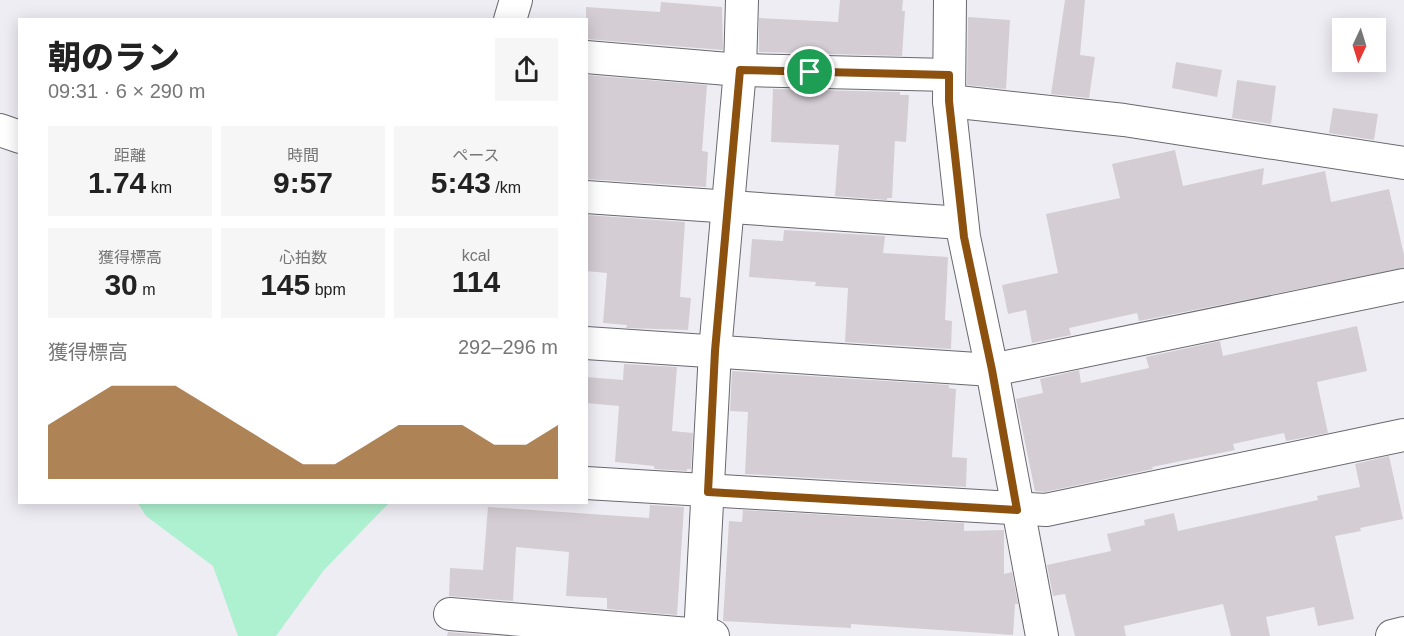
<!DOCTYPE html>
<html lang="ja">
<meta charset="utf-8">
<style>
body{margin:0;font-family:Helvetica,"Noto Sans JP",sans-serif;background:#f6f6f6;color:#222;height:100vh;display:flex;flex-direction:column;font-size:22px;white-space:nowrap}
*{box-sizing:border-box;margin:0}
p{font-size:20px;color:#767676}
.icon{flex:none;width:33px;height:33px;fill:none;stroke:currentColor;stroke-width:2;stroke-linecap:round;stroke-linejoin:round}
.map{position:relative;flex:1;overflow:hidden}
.side{position:absolute;left:18px;top:18px;width:570px;height:486px;display:flex;flex-direction:column;background:#fff;border-radius:0px;box-shadow:0 3px 15px #0003}
.side>*{flex:none}
.needle{width:39px;rotate:184deg}
.fabs{position:absolute;left:1332px;top:18px;display:grid;gap:12px}
.fabs a{display:grid;place-items:center;width:54px;height:54px;border-radius:0px;background:#fff;box-shadow:0 3px 15px #0003;font-size:30px}
.pin{position:absolute;display:grid;place-items:center;width:51px;height:51px;color:#fff;margin:-26px;border:3px solid #fff;border-radius:50%;box-shadow:0 2px 6px #0007}
.round{display:grid;place-items:center;flex:none;width:63px;height:63px;border-radius:0px;background:#f6f6f6}
.headline{display:flex;align-items:center;justify-content:space-between;height:102px;padding:0 30px}
h1{font-size:33px;font-weight:800;line-height:45px}
.metrics{display:grid;grid-template-columns:repeat(3,1fr);gap:9px;height:102px;padding:6px 30px}
.metrics div{display:grid;align-content:center;border-radius:0px;background:#f6f6f6;text-align:center}
.metrics b{font-size:30px;font-weight:800}
.metrics small{font-size:16px;font-weight:400}
.metrics p{font-size:16px}
.chart{height:168px;padding:12px 30px}
.chart p{display:flex;justify-content:space-between}
.chart svg{width:100%;height:108px;margin-top:6px;fill:#8c500f;opacity:.7}
.map>svg:first-child{display:block}
</style>
<div class="map">
<svg width="1404" height="636" viewBox="0 0 1404 636">
<rect width="100%" height="100%" fill="#efedf4"/>
<!-- green -->
<path fill="#adf1d0" d="M138 503H137H389L324 570 276 636H238L213 566 146 516Z"/>
<!-- building -->
<g fill="#d4cdd3">
<path d="M840 0H903L902 11H905L902 56 759 52V18L838 22Z"/>
<path d="M1065 0H1085L1080 55 1095 57 1089 98 1051 94Z"/>
<path d="M661 2 722 7 723 50 586 39V7L660 12Z"/>
<path d="M968 17 1010 20 1006 89 967 85Z"/>
<path d="M1176 62 1222 70 1217 97 1172 88Z"/>
<path d="M586 75 707 85 702 151 708 152 706 187 586 179Z"/>
<path d="M1237 80 1276 86 1271 124 1232 118Z"/>
<path d="M773 89 900 92V95H909L906 142 895 141 892 198H887V200L835 196 839 145 771 142Z"/>
<path d="M1333 108 1378 114 1374 140 1329 133Z"/>
<path d="M1175 150 1183 186 1264 168 1262 185 1325 171 1331 202 1389 189 1404 255V268L1139 321 1137 313 1069 328 1071 335 1032 343 1026 310 1008 314 1002 285 1058 273 1046 214 1120 198 1112 164Z"/>
<path d="M586 215 685 222 680 297 691 298 688 330 626 328 627 325 603 323 607 273 586 271Z"/>
<path d="M784 230 885 236 883 253 948 257 945 320 952 321 951 349 845 342 848 288 815 286 816 282 749 277 752 239 783 241Z"/>
<path d="M1357 326 1367 371 1317 382 1328 433 1286 441 1284 433 1233 444 1235 450 1152 467 1153 469 1045 492 1035 491 1016 399 1043 393 1040 379 1079 370 1081 383 1149 368 1146 357 1220 341 1223 356Z"/>
<path d="M624 364 677 367 672 431 693 433 691 469H687V471L654 469V466L615 462 619 406 586 403V377L623 380Z"/>
<path d="M732 371 949 385V388L956 389 952 457 967 458 966 487 745 474 748 412 730 411Z"/>
<path d="M1389 456 1403 519 1360 528 1361 531 1335 536 1354 619 1318 626 1314 607 1266 617 1270 636H1231L1223 604 1124 626 1126 636H1075L1065 594 1053 596 1047 565 1111 551 1107 534 1145 525 1144 520 1174 513 1178 531 1318 500 1317 496 1360 487 1355 464Z"/>
<path d="M650 505 684 507 677 615 607 609V598L566 596 569 552 516 547 513 601 449 596 450 568 483 570 488 507 649 518Z"/>
<path d="M743 510 964 523V531L1004 530V574L1012 572 1018 604H1015L1013 635 851 624V628L723 621 729 521 742 522Z"/>
<path d="M448 632 497 636H447Z"/>
</g>
<g fill="none" stroke-linecap="round" stroke-linejoin="round">
<defs>
<g id="minor">
<path d="M950 0 949 101 964 237 992 370 1042 636"/>
<path d="M510 20 516 0"/>
<path d="M586 57 740 70 949 75"/>
<path d="M949 101 1124 120 1404 163"/>
<path d="M0 130 20 137"/>
<path d="M586 197 962 223"/>
<path d="M586 343 992 370 1404 285"/>
<path d="M586 483 1046 510 1404 435"/>
<path d="M450 614 713 636"/>
<path d="M700 636 715 351 740 70 742 0"/>
<path d="M1392 636 1404 633"/>
</g>
</defs>
<!-- minor casing -->
<use href="#minor" stroke="#69686e" stroke-width="34"/>
<!-- minor -->
<use href="#minor" stroke="#fff" stroke-width="32"/>
</g>
<g fill="none" stroke-linecap="round" stroke-linejoin="round">
<defs>
<path id="route" d="M740 70 949 75V101L964 237 992 370 1017 510 708 492 715 351Z"/>
</defs>
<!-- route casing -->
<use href="#route" stroke="#fff" stroke-width="12"/>
<!-- route -->
<use href="#route" stroke="#8c500f" stroke-width="8"/>
</g>
</svg>
<div class="fabs">
<a><svg class="needle" viewBox="-14 -14 28 28"><path d="M0-13l5 13h-10z" fill="#e53935"/><path d="M0 13l5-13h-10z" fill="#767676"/></svg></a>
</div>
<div class="pin" style="left:810px;top:72px;background:#1e9e55"><svg class="icon" aria-label="arrive" viewBox="0 0 24 24"><path d="M6 21V4h12l-3 4 3 4H6"/></svg></div>
<section class="side">
<div class="headline"><div><h1>朝のラン</h1><p>09:31 · 6 × 290 m</p></div><a class="round"><svg class="icon" aria-label="share" viewBox="0 0 24 24"><path d="M12 15V3M7 8l5-5 5 5M5 13v7h14v-7"/></svg></a></div>
<div class="metrics">
<div><p>距離</p><b>1.74<small> km</small></b></div>
<div><p>時間</p><b>9:57</b></div>
<div><p>ペース</p><b>5:43<small> /km</small></b></div>
</div>
<div class="metrics">
<div><p>獲得標高</p><b>30<small> m</small></b></div>
<div><p>心拍数</p><b>145<small> bpm</small></b></div>
<div><p>kcal</p><b>114</b></div>
</div>
<div class="chart"><p><span>獲得標高</span>292–296 m</p>
<svg viewBox="0 0 160 44" preserveAspectRatio="none"><path d="M0 44V22L10 14L20 6L30 6L40 6L50 14L60 22L70 30L80 38L90 38L100 30L110 22L120 22L130 22L140 30L150 30L160 22V44z"/></svg>
</div>
</section>
</div>
